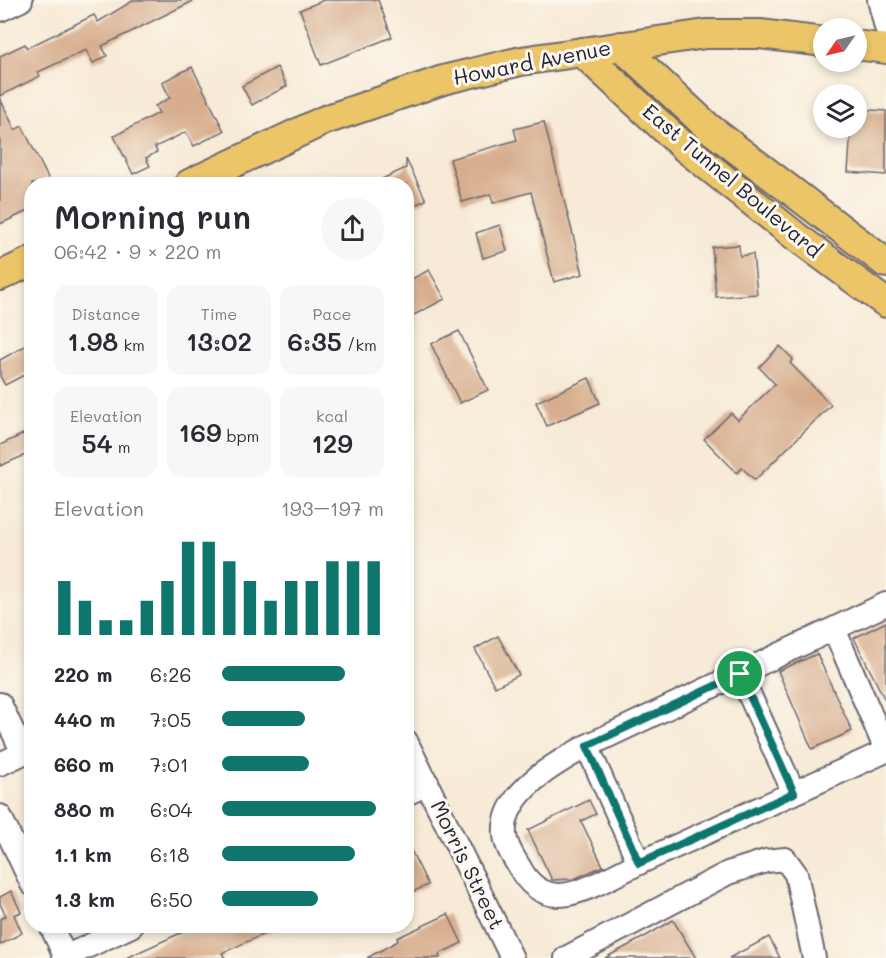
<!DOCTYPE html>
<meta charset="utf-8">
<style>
body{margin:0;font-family:Mali,sans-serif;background:#f7f7f7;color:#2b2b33;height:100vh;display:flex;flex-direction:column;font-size:22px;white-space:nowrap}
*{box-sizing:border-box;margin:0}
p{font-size:20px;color:#7c7c81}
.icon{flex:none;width:33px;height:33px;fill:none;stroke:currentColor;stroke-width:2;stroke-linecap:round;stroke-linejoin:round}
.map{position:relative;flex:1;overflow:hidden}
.drawer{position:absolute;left:24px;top:177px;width:390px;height:756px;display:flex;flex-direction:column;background:#fff;border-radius:24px;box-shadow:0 3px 9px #0003}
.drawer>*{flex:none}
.needle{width:39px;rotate:236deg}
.fabs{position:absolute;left:813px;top:18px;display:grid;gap:12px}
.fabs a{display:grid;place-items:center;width:54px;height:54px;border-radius:50%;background:#fff;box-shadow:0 3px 9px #0003;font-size:30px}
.pin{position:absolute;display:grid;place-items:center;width:51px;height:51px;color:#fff;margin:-26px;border:3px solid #fff;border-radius:50%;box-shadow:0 2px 6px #0007}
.round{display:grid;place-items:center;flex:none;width:63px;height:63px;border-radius:32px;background:#f7f7f7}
.headline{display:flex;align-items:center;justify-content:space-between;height:102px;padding:0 30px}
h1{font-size:33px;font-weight:600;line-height:45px}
.metrics{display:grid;grid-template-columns:repeat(3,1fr);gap:9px;height:102px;padding:6px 30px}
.metrics div{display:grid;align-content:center;border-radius:15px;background:#f7f7f7;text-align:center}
.metrics b{font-size:26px;font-weight:600}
.metrics small{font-size:16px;font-weight:400}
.metrics p{font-size:16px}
.chart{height:168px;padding:12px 30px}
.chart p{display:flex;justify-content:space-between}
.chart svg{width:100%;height:108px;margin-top:6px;stroke:#0f766e;stroke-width:6}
ul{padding:0 30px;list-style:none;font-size:20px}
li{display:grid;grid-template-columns:96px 72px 1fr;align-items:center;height:45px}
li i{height:15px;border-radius:8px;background:#0f766e}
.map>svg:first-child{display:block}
</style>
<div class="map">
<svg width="886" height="958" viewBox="0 0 886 958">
<rect width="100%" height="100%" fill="#fbf7ec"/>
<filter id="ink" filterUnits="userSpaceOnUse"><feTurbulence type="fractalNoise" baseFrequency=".0167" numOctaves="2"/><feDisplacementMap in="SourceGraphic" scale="12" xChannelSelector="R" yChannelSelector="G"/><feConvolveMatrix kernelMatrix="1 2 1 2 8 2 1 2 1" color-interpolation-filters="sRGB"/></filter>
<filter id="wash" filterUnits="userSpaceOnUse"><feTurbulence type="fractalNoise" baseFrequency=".008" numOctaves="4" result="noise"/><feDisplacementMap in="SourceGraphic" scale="24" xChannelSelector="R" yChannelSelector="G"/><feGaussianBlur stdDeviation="1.35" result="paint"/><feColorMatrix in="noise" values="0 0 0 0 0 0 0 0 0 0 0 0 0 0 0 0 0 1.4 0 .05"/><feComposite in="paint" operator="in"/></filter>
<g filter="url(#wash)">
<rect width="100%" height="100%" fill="#f7ead6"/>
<g id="blocks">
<!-- building -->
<g fill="#d7ad8d">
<path d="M134 0H195L102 46 107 56 93 63 86 50 38 72 40 76 0 96V56L25 44 27 48 94 15 98 22Z"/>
<path d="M324 0H378L392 37 321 65 300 10Z"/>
<path d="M192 67 224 131 194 146 186 132 155 147 157 152 146 158 150 166 133 174 114 136 159 113 155 106 170 98 162 82Z"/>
<path d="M277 67 287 86 252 105 242 86Z"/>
<path d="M0 98 15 130 22 126 51 184H32V209L0 224Z"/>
<path d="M856 109 886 111V175L848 172 851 128H856Z"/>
<path d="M544 122 583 274 554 282 531 192 493 203 491 194 462 202 450 159 517 140 514 129Z"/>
<path d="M406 159 426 200 406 209V184H371L406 168Z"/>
<path d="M500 225 507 251 483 258 476 233Z"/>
<path d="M739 245 740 256 753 254 757 294 716 297 712 247Z"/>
<path d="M429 270 445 299 406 319V282Z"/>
<path d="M459 331 488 390 460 403 431 344Z"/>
<path d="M32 342V371L5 385 0 376V360Z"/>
<path d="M780 346 793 359 790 363 831 405 755 480 742 468 737 473 704 439 731 413 738 420 775 384 759 367Z"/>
<path d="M589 378 600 403 547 426 536 402Z"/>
<path d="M32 430V452L0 466V445Z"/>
<path d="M886 622V702L854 638Z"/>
<path d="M498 636 519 675 495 687 475 649Z"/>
<path d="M817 654 852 731 812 749 778 671Z"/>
<path d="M589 800 596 814 581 821 603 866 574 879 552 880 528 830Z"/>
<path d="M406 840 428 885 406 895Z"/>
<path d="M11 891 21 912 14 915 22 933 0 945V919L6 916 0 904V897Z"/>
<path d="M448 914 462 943 439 954 440 958H367L398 941 397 938Z"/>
<path d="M673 920 696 958H605L646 936Z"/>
<path d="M196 926H282L222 953 225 958H126Z"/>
<path d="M769 937 780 958H729Z"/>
</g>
</g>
</g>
<g filter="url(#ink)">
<use href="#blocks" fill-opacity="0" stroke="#6d6871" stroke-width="1.5"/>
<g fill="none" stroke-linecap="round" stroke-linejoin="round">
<defs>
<g id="minor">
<path d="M879 0 886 27"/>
<path d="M0 10 21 0"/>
<path d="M886 604 587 746 639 863 886 751"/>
<path d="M834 629 886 750"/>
<path d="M740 674 794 793"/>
<path d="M0 704 23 753"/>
<path d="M406 741 512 958"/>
<path d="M587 746C556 763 501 793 505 835 506 847 514 858 520 868 528 883 541 895 559 895 582 895 618 873 639 863"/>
<path d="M0 764 32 749"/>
<path d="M406 794 428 784"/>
<path d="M0 816 32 884"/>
<path d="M51 926 66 958"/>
<path d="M63 958 131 926"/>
<path d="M566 958 728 873 766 861 785 859 796 874 814 958"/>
</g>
<g id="major">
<path d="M856 45 886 49"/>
<path d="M621 46 709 128 886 263"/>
<path d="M582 52 684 147 794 235 886 303"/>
<path d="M189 184 325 120 443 80 521 61 706 34H760L824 42"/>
<path d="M0 276 32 261"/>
</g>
</defs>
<!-- minor casing -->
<use href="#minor" stroke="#6d6871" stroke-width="26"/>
<!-- major casing -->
<use href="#major" stroke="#6d6871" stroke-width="32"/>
<!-- minor -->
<use href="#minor" stroke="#fff" stroke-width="22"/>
<!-- major -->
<use href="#major" stroke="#edc569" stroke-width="28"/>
</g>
</g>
<g fill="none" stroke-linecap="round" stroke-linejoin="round" filter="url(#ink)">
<defs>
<path id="route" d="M740 674 794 793 639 863 587 746Z"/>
</defs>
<!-- route casing -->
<use href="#route" stroke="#fff" stroke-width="12"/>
<!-- route -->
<use href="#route" stroke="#0f766e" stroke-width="8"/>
</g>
<g text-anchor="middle" stroke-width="6" stroke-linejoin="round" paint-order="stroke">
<!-- street labels -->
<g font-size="21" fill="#22223b" stroke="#fbf7ec">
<text transform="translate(532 63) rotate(-11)" y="7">Howard Avenue</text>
<text transform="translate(732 181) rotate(40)" y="7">East Tunnel Boulevard</text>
<text transform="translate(467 865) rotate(64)" y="7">Morris Street</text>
</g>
</g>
</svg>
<div class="fabs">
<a><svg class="needle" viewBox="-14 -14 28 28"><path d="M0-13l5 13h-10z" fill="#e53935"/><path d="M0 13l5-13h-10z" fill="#7c7c81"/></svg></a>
<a><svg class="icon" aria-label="layers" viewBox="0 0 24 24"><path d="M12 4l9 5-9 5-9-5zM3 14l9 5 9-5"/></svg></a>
</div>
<div class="pin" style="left:740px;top:674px;background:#1e9e55"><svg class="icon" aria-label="arrive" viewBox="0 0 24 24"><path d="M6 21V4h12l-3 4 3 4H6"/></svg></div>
<section class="drawer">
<div class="headline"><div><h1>Morning run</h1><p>06:42 · 9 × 220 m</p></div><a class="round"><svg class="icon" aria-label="share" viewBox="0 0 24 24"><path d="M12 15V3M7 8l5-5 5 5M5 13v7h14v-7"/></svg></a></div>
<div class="metrics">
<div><p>Distance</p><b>1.98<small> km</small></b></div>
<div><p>Time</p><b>13:02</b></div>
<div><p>Pace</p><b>6:35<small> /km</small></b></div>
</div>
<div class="metrics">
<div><p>Elevation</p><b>54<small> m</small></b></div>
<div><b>169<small> bpm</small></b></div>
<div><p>kcal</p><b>129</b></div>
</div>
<div class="chart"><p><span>Elevation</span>193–197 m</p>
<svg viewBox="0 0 160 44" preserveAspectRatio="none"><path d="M5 44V22M15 44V30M25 44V38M35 44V38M45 44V30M55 44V22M65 44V6M75 44V6M85 44V14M95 44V22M105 44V30M115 44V22M125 44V22M135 44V14M145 44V14M155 44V14"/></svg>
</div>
<ul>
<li><b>220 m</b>6:26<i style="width:76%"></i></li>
<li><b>440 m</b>7:05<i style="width:51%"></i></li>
<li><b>660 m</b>7:01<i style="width:54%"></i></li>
<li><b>880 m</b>6:04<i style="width:95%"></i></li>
<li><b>1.1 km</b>6:18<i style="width:82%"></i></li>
<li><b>1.3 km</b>6:50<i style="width:59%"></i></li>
</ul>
</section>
</div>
